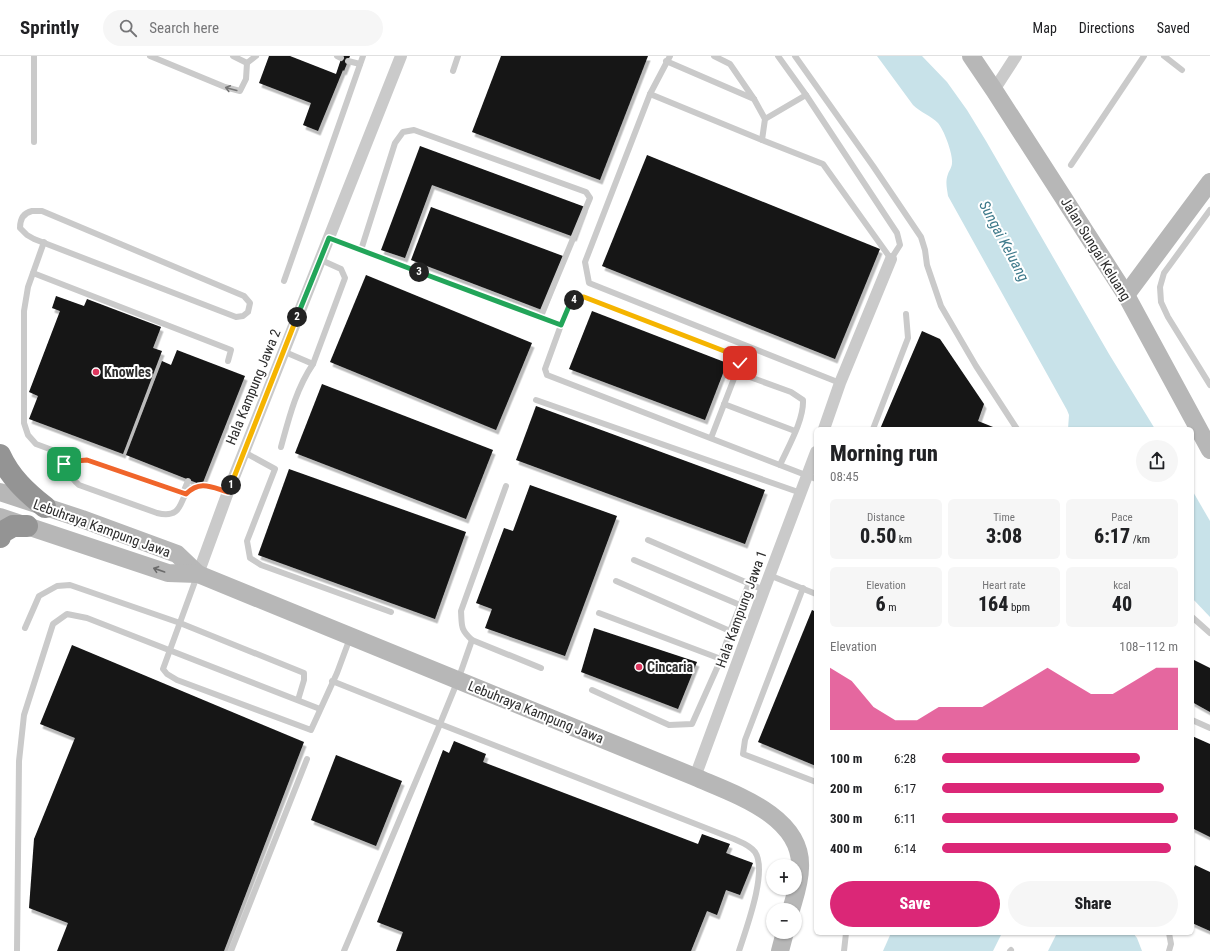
<!DOCTYPE html>
<meta charset="utf-8">
<style>
body{margin:0;font-family:"Roboto Condensed",sans-serif;background:#f6f6f6;color:#202124;height:100vh;display:flex;flex-direction:column;font-size:15px;white-space:nowrap}
*{box-sizing:border-box;margin:0}
p{font-size:13px;color:#757577}
.icon{flex:none;width:22px;height:22px;fill:none;stroke:currentColor;stroke-width:2;stroke-linecap:round;stroke-linejoin:round}
.map{position:relative;flex:1;overflow:hidden}
.panel{position:absolute;left:814px;top:371px;width:380px;height:508px;display:flex;flex-direction:column;background:#fff;border-radius:6px;box-shadow:0 1px 3px #0004}
.panel>*{flex:none}
.fabs{position:absolute;left:766px;top:803px;display:grid;gap:8px}
.fabs a{display:grid;place-items:center;width:36px;height:36px;border-radius:50%;background:#fff;box-shadow:0 1px 3px #0004;font-size:20px}
.pin{position:absolute;display:grid;place-items:center;width:34px;height:34px;color:#fff;margin:-17px;border-radius:8px;box-shadow:0 2px 6px #0006}
.km{position:absolute;width:20px;height:20px;margin:-10px;border-radius:50%;background:#222;color:#fff;font-size:11px;line-height:20px;text-align:center}
.round{display:grid;place-items:center;flex:none;width:42px;height:42px;border-radius:21px;background:#f6f6f6}
.headline{display:flex;align-items:center;justify-content:space-between;height:68px;padding:0 16px}
h1{font-size:22px;font-weight:800;line-height:30px}
.metrics{display:grid;grid-template-columns:repeat(3,1fr);gap:6px;height:68px;padding:4px 16px}
.metrics div{display:grid;align-content:center;border-radius:6px;background:#f6f6f6;text-align:center}
.metrics b{font-size:20px;font-weight:800}
.metrics small{font-size:11px;font-weight:400}
.metrics p{font-size:11px}
.chart{height:112px;padding:8px 16px}
.chart p{display:flex;justify-content:space-between}
.chart svg{width:100%;height:72px;margin-top:4px;fill:#db2777;opacity:.7}
.cta{display:flex;gap:8px;margin-top:auto;padding:8px 16px}
.cta a{flex:1;height:46px;border-radius:24px;background:#db2777;color:#fff;font-size:16px;font-weight:800;line-height:46px;text-align:center}
.cta a+a{background:#f6f6f6;color:#202124}
ul{padding:0 16px;list-style:none;font-size:13px}
li{display:grid;grid-template-columns:64px 48px 1fr;align-items:center;height:30px}
li i{height:10px;border-radius:5px;background:#db2777}
header{display:flex;align-items:center;gap:24px;box-sizing:border-box;height:56px;padding:0 20px;background:#fff;border-bottom:1px solid #e0e0e0}
header strong{font-size:19px}
nav{display:flex;gap:22px;margin-inline-start:auto;font-size:14px}
.search{width:280px;height:36px;background:#f6f6f6;display:flex;align-items:center;gap:10px;box-sizing:border-box;padding:0 14px;border-radius:22px;color:#757577;font-size:15px}
.map>svg:first-child{display:block}
</style>
<header>
<strong>Sprintly</strong>
<div class="search"><svg class="icon" aria-label="search" viewBox="0 0 24 24"><circle cx="10" cy="10" r="6"/><path d="M15 15l6 6"/></svg>Search here</div>
<nav><a>Map</a><a>Directions</a><a>Saved</a></nav>
</header>
<div class="map">
<svg width="1210" height="895" viewBox="0 0 1210 895">
<defs>
<filter id="shadow"><feDropShadow dx="2.5" dy="4.5" stdDeviation="0" flood-color="#0004"/></filter>
</defs>
<rect width="100%" height="100%" fill="#fff"/>
<!-- water -->
<g fill="#c8e2e9">
<path d="M877 0H922L947 26 967 54 986 85 1109 298 1155 373H1068L1069 359 1067 354 948 140C947 132 945 126 948 118 949 115 952 111 952 107 953 98 944 74 938 67 931 60 920 56 913 49Z"/>
<path d="M1192 434 1210 465V561L1192 542Z"/>
<path d="M891 877H1002L993 895H883Z"/>
<path d="M1057 877H1133L1137 882 1142 895H1048Z"/>
</g>
<!-- building -->
<g fill="#141414" filter="url(#shadow)">
<path d="M269 0H290L336 18 342 0H350L344 15 343 14 318 75 303 69 311 47 259 27Z"/>
<path d="M501 0H648L600 124 472 76Z"/>
<path d="M420 90 585 151 574 181 432 129 405 202 381 194Z"/>
<path d="M647 99 880 193 835 303 602 210Z"/>
<path d="M431 151 563 200 542 254 411 204Z"/>
<path d="M366 219 532 287 496 374 330 306Z"/>
<path d="M56 240 84 250 87 243 161 271 153 292 162 295 123 398 29 363 38 340 29 336 60 255 52 252Z"/>
<path d="M592 255 727 307 705 364 569 313Z"/>
<path d="M922 275 940 283 984 348 978 365 998 373H880Z"/>
<path d="M177 294 245 320 202 429 126 399 162 305 171 309Z"/>
<path d="M322 328 493 394 466 463 295 397Z"/>
<path d="M536 350 765 434 745 488 516 404Z"/>
<path d="M289 413 466 476 435 563 258 499Z"/>
<path d="M530 429 617 460 565 600 485 572 492 553 476 547 504 472 513 475Z"/>
<path d="M812 554 816 556V710L758 686Z"/>
<path d="M594 572 697 606 678 653 581 616Z"/>
<path d="M72 589 304 686 224 895H57L68 867 29 852 34 783 75 682 40 668Z"/>
<path d="M1192 603 1210 612V656L1192 646Z"/>
<path d="M1192 680 1210 688V781L1192 772Z"/>
<path d="M454 685 486 698 483 706 698 788 702 778 730 788 726 797 753 807 740 839 726 834 717 859 707 855 691 895H396L403 876 377 866 443 694 449 697Z"/>
<path d="M336 699 402 725 376 790 311 764Z"/>
<path d="M1195 809 1210 816V875L1192 867V816Z"/>
</g>
<g fill="none" stroke-linecap="round" stroke-linejoin="round">
<!-- lane -->
<g stroke="#cacaca" stroke-width="6">
<path d="M34 0V86"/>
<path d="M150 0 225 31 240 35 246 23 247 7"/>
<path d="M233 0 247 7"/>
<path d="M337 0 341 2"/>
<path d="M670 0 650 38 585 206 589 227 840 327"/>
<path d="M714 0 730 8 754 43 765 63 762 84 823 108 891 203 900 189 897 177 806 39 778 0"/>
<path d="M795 0 873 110 921 181 925 194 927 209 941 250 976 310 1017 373"/>
<path d="M1164 0 1182 14"/>
<path d="M348 5 360 8"/>
<path d="M666 5 754 43"/>
<path d="M247 7 256 0"/>
<path d="M453 15 458 0"/>
<path d="M650 38 762 84"/>
<path d="M765 63 806 39"/>
<path d="M1071 109 1144 0"/>
<path d="M1210 154 1164 217 1160 231 1161 246 1168 261 1210 329"/>
<path d="M32 155H42L244 240 250 247 248 256 243 260 236 261 34 183 27 179 20 172C20 163 23 157 32 155Z"/>
<path d="M329 182 561 269 569 250 574 243 584 241 732 298 738 302 740 307 711 382"/>
<path d="M44 186 28 231 24 255V367L28 379 36 388 63 398C65 412 69 420 79 429L157 457C189 465 176 433 197 430 207 428 218 433 228 436"/>
<path d="M361 194 395 87 403 76 414 74 586 136 590 142 540 262"/>
<path d="M33 217 226 292 231 294 228 305"/>
<path d="M284 225 363 0"/>
<path d="M561 269 545 313 547 319 816 423"/>
<path d="M313 308 345 222 341 213 321 204"/>
<path d="M736 316 791 336 803 344C804 364 788 391 780 409"/>
<path d="M536 344 801 437"/>
<path d="M724 348 795 375"/>
<path d="M873 373 908 282 906 258"/>
<path d="M281 391C289 362 296 333 313 308L285 296"/>
<path d="M244 396 275 413 247 485 250 502 261 509 391 556"/>
<path d="M64 408 76 405 87 404 186 438"/>
<path d="M506 430 461 555C462 570 460 573 472 584L541 612"/>
<path d="M183 437 188 425"/>
<path d="M648 484 764 534"/>
<path d="M634 504 740 549"/>
<path d="M769 519 816 538"/>
<path d="M197 520 163 613 167 618 177 624 311 674 337 617 350 582"/>
<path d="M616 525 730 575"/>
<path d="M803 532 745 684 743 698 816 726"/>
<path d="M599 557 721 603"/>
<path d="M1192 561 1210 577"/>
<path d="M25 572 39 540 57 530 70 529 180 567 304 617V624L298 644"/>
<path d="M332 625 440 668 458 624 472 584"/>
<path d="M592 634 669 669 692 668 721 603 730 575 749 527"/>
<path d="M1192 664 1210 672"/>
<path d="M1169 877 1171 888 1169 895"/>
<path d="M17 895 19 705 24 659 53 568 67 558 87 562 320 653"/>
<path d="M231 895 307 703"/>
<path d="M344 895 440 668 734 783C741 786 750 789 755 796 768 815 746 873 739 895"/>
<path d="M844 895 846 877"/>
<path d="M1010 895 1011 894"/>
</g>
<!-- street -->
<g stroke="#cacaca" stroke-width="12">
<path d="M994 34 1016 0"/>
<path d="M824 373 840 327 891 203"/>
<path d="M198 518 228 436 401 0"/>
<path d="M695 721 764 534 816 396"/>
</g>
<!-- secondary -->
<g stroke="#b7b7b7" stroke-width="18">
<path d="M971 0 994 34 1126 239 1210 394"/>
<path d="M1126 239 1210 126"/>
<path d="M0 436 82 463 177 498 198 518"/>
<path d="M0 461 168 517 198 518 695 721C734 738 803 760 800 812 800 826 795 840 791 854"/>
<path d="M780 895 785 876"/>
</g>
<!-- highway -->
<g stroke="#949494" stroke-width="22">
<path d="M0 399C10 421 26 436 45 451"/>
<path d="M0 481 1 477 13 470H27"/>
</g>
</g>
<!-- one-way arrows -->
<defs><path id="oneway-shaft" d="M-6 0H5M1.5-3L5.5 0L1.5 3" fill="none" stroke-width="1.6" stroke-linecap="round" stroke-linejoin="round"/></defs>
<use stroke="#747474" href="#oneway-shaft" transform="translate(231 33) rotate(-165)"/>
<use stroke="#6b6b6b" href="#oneway-shaft" transform="translate(159 514) rotate(-161)"/>
<g fill="none" stroke-linecap="round" stroke-linejoin="round">
<defs>
<path id="split-1" d="M64 408 76 405 87 404 186 438C200 424 211 431 228 436L231 429"/>
<path id="split-2" d="M231 429 297 261"/>
<path id="split-3" d="M297 261 329 182 419 216"/>
<path id="split-4" d="M419 216 561 269 569 250 574 244"/>
<path id="split-5" d="M574 244 579 241H584L732 298 738 302 740 307"/>
</defs>
<!-- split-1 casing -->
<use href="#split-1" stroke="#fff" stroke-width="8"/>
<!-- split-2 casing -->
<use href="#split-2" stroke="#fff" stroke-width="8"/>
<!-- split-3 casing -->
<use href="#split-3" stroke="#fff" stroke-width="8"/>
<!-- split-4 casing -->
<use href="#split-4" stroke="#fff" stroke-width="8"/>
<!-- split-5 casing -->
<use href="#split-5" stroke="#fff" stroke-width="8"/>
<!-- split-1 -->
<use href="#split-1" stroke="#f0652b" stroke-width="5"/>
<!-- split-2 -->
<use href="#split-2" stroke="#f5b400" stroke-width="5"/>
<!-- split-3 -->
<use href="#split-3" stroke="#22a559" stroke-width="5"/>
<!-- split-4 -->
<use href="#split-4" stroke="#22a559" stroke-width="5"/>
<!-- split-5 -->
<use href="#split-5" stroke="#f5b400" stroke-width="5"/>
</g>
<!-- markers -->
<g fill="#dd365e" stroke="#fff" stroke-width="1.5">
<circle cx="96" cy="316" r="4"/>
<circle cx="639" cy="611" r="4"/>
</g>
<g text-anchor="middle" stroke-width="4" stroke-linejoin="round" paint-order="stroke">
<!-- street labels -->
<g font-size="14" fill="#2d2d2d" stroke="#fff">
<text transform="translate(1096 193) rotate(58)" y="5">Jalan Sungai Keluang</text>
<text transform="translate(253 331) rotate(-68)" y="5">Hala Kampung Jawa 2</text>
<text transform="translate(102 472) rotate(20)" y="5">Lebuhraya Kampung Jawa</text>
<text transform="translate(741 553) rotate(-70)" y="5">Hala Kampung Jawa 1</text>
<text transform="translate(536 656) rotate(22)" y="5">Lebuhraya Kampung Jawa</text>
</g>
<!-- poi labels -->
<g font-size="14" font-weight="bold" fill="#2d2d2d" stroke="#fff" text-anchor="start">
<text x="104" y="321">Knowles</text>
<text x="647" y="616">Cincaria</text>
</g>
<!-- water labels -->
<g font-size="15" font-style="italic" fill="#3f7a8b" stroke="#fff">
<text transform="translate(1004 185) rotate(62)" y="5">Sungai Keluang</text>
</g>
</g>
</svg>
<div class="fabs">
<a>+</a>
<a>−</a>
</div>
<div class="pin" style="left:64px;top:408px;background:#1e9e55"><svg class="icon" aria-label="arrive" viewBox="0 0 24 24"><path d="M6 21V4h12l-3 4 3 4H6"/></svg></div>
<div class="pin" style="left:740px;top:307px;background:#d93025"><svg class="icon" aria-label="check" viewBox="0 0 24 24"><path d="M5 12l5 5 9-10"/></svg></div>
<b class="km" style="left:231px;top:429px">1</b>
<b class="km" style="left:297px;top:261px">2</b>
<b class="km" style="left:419px;top:216px">3</b>
<b class="km" style="left:574px;top:244px">4</b>
<section class="panel">
<div class="headline"><div><h1>Morning run</h1><p>08:45</p></div><a class="round"><svg class="icon" aria-label="share" viewBox="0 0 24 24"><path d="M12 15V3M7 8l5-5 5 5M5 13v7h14v-7"/></svg></a></div>
<div class="metrics">
<div><p>Distance</p><b>0.50<small> km</small></b></div>
<div><p>Time</p><b>3:08</b></div>
<div><p>Pace</p><b>6:17<small> /km</small></b></div>
</div>
<div class="metrics">
<div><p>Elevation</p><b>6<small> m</small></b></div>
<div><p>Heart rate</p><b>164<small> bpm</small></b></div>
<div><p>kcal</p><b>40</b></div>
</div>
<div class="chart"><p><span>Elevation</span>108–112 m</p>
<svg viewBox="0 0 160 44" preserveAspectRatio="none"><path d="M0 44V6L10 14L20 30L30 38L40 38L50 30L60 30L70 30L80 22L90 14L100 6L110 14L120 22L130 22L140 14L150 6L160 6V44z"/></svg>
</div>
<ul>
<li><b>100 m</b>6:28<i style="width:84%"></i></li>
<li><b>200 m</b>6:17<i style="width:94%"></i></li>
<li><b>300 m</b>6:11<i style="width:100%"></i></li>
<li><b>400 m</b>6:14<i style="width:97%"></i></li>
</ul>
<div class="cta"><a>Save</a><a>Share</a></div>
</section>
</div>
